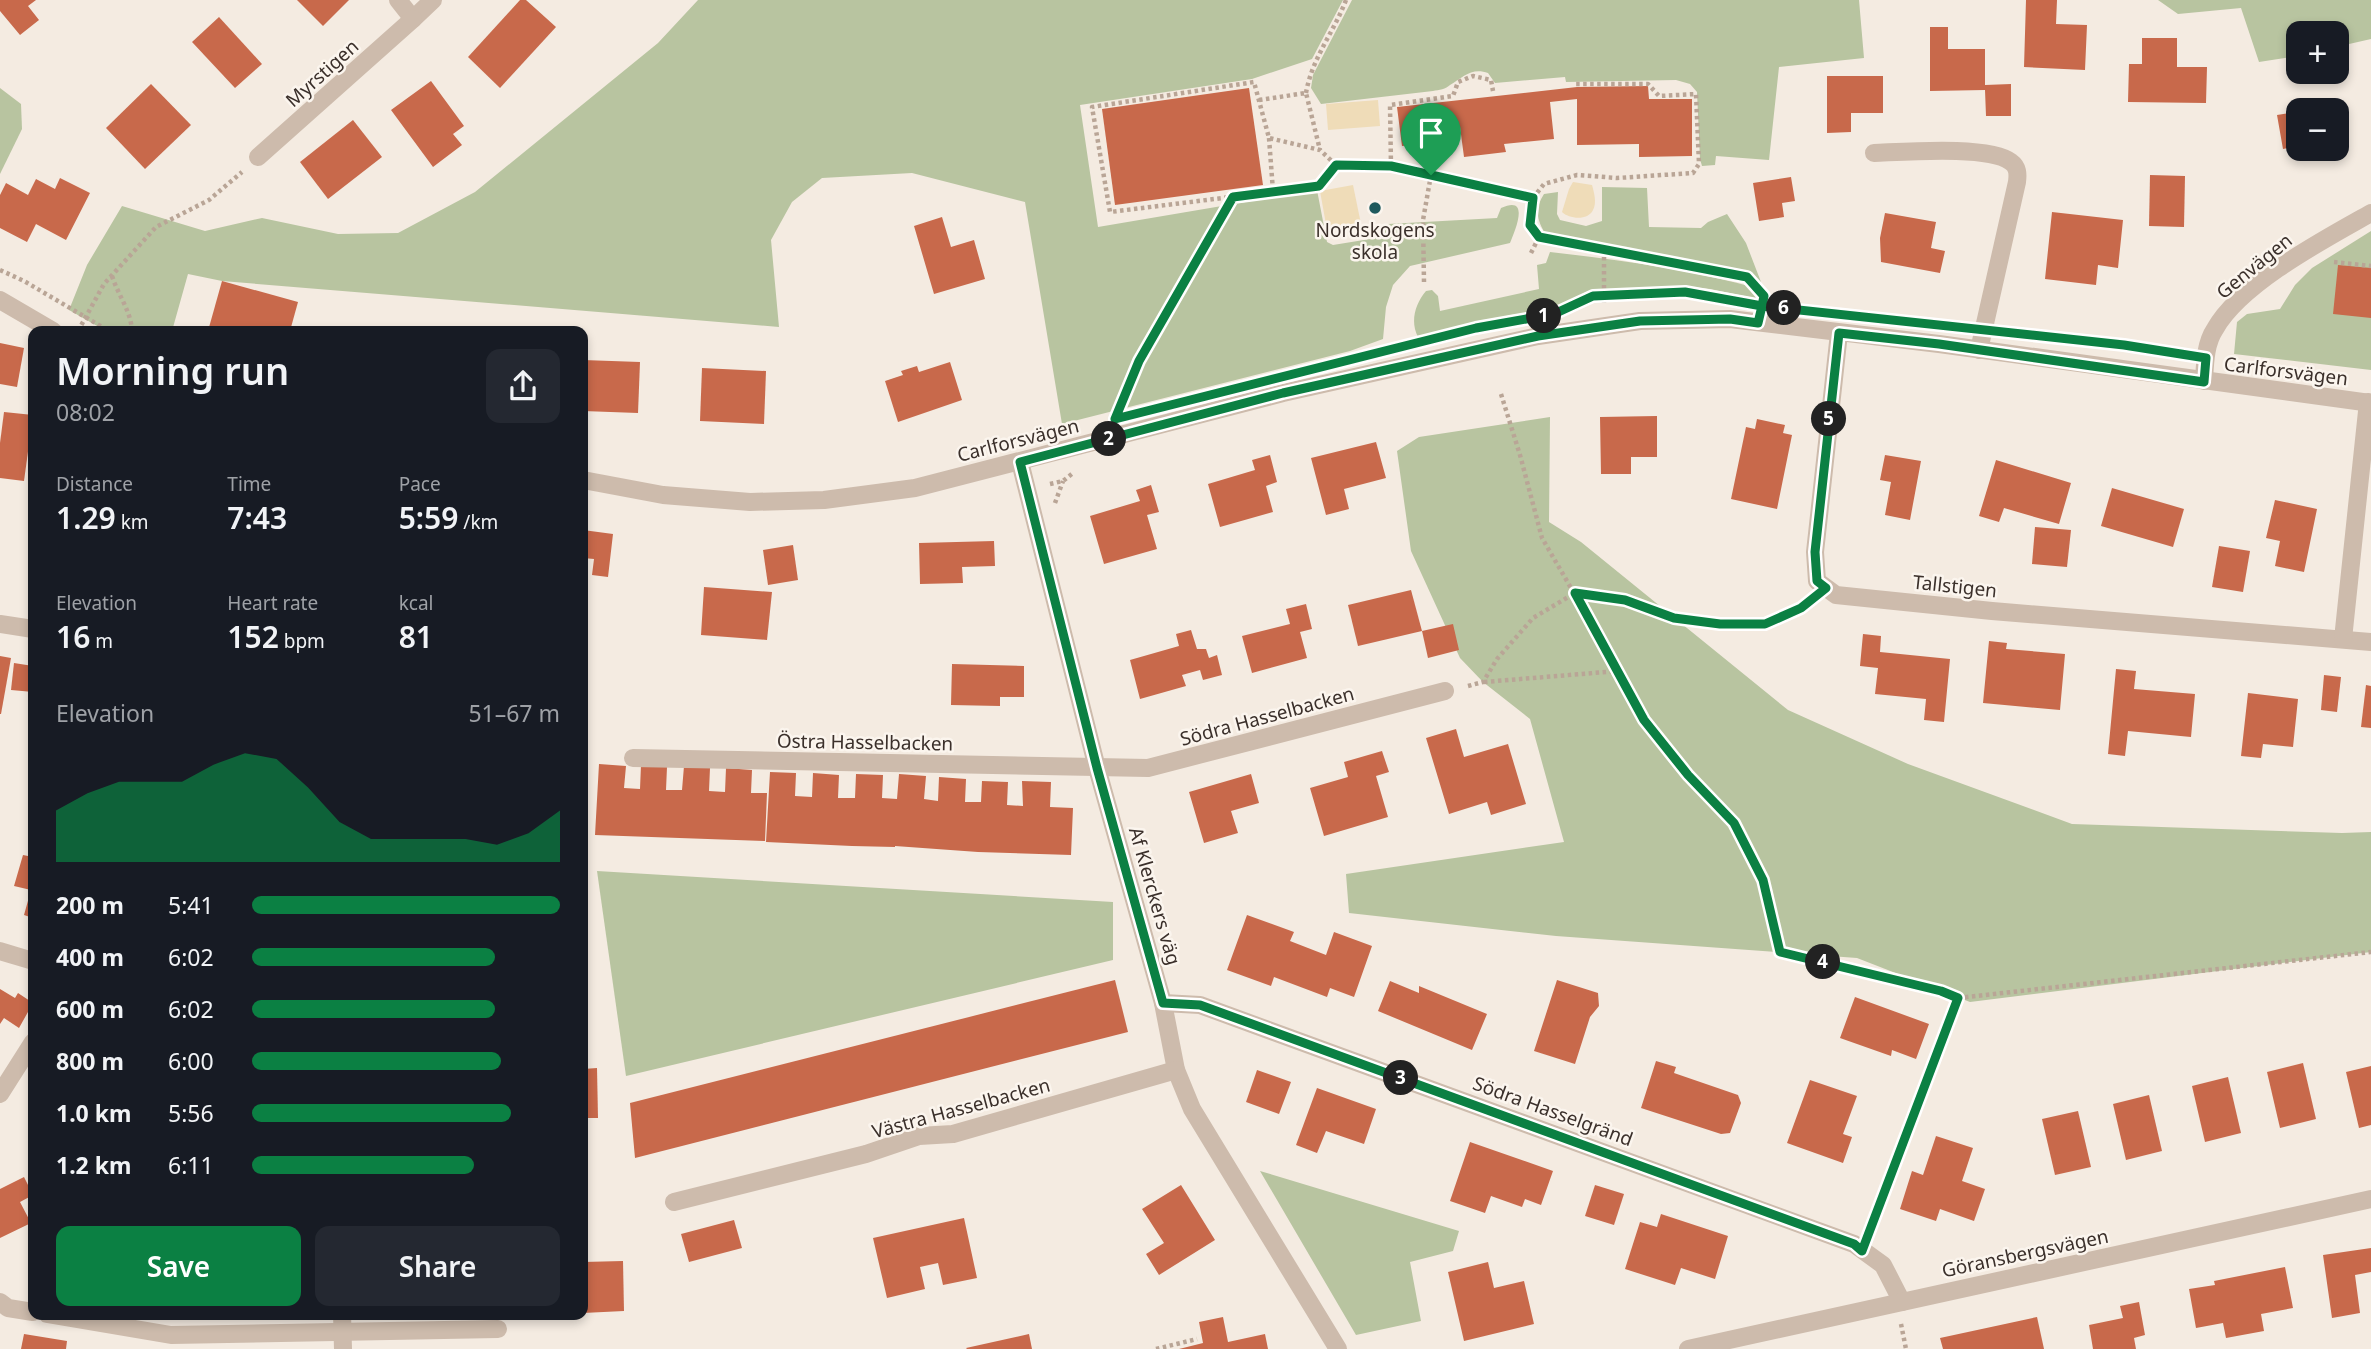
<!DOCTYPE html>
<meta charset="utf-8">
<style>
body{margin:0;font-family:"Noto Sans",sans-serif;background:#242831;color:#f1f3f6;height:100vh;display:flex;flex-direction:column;font-size:26px;white-space:nowrap}
*{box-sizing:border-box;margin:0}
p{font-size:23px;color:#9ea1a6}
.icon{flex:none;width:38px;height:38px;fill:none;stroke:currentColor;stroke-width:2;stroke-linecap:round;stroke-linejoin:round}
.map{position:relative;flex:1;overflow:hidden}
.details{position:absolute;left:28px;top:326px;width:560px;height:994px;display:flex;flex-direction:column;background:#171b24;border-radius:14px;box-shadow:0 4px 10px #0003}
.details>*{flex:none}
.controls{position:absolute;left:2286px;top:21px;display:grid;gap:14px}
.controls a{display:grid;place-items:center;width:63px;height:63px;border-radius:14px;background:#171b24;box-shadow:0 4px 10px #0003;font-size:35px}
.pin{position:absolute;display:grid;place-items:center;width:60px;height:60px;color:#fff;margin:-72px -30px;border-radius:50% 50% 50% 0;rotate:-45deg;box-shadow:0 0 7px #0007}
.pin .icon{rotate:45deg}
.km{position:absolute;width:35px;height:35px;margin:-18px;border-radius:50%;background:#222;color:#fff;font-size:19px;line-height:35px;text-align:center}
.round{display:grid;place-items:center;flex:none;width:74px;height:74px;border-radius:14px;background:#242831}
.head{display:flex;align-items:center;justify-content:space-between;height:119px;padding:0 28px}
h1{font-size:38px;font-weight:600;line-height:52px}
.metrics{display:grid;grid-template-columns:repeat(3,1fr);gap:10px;height:119px;padding:7px 28px}
.metrics div{display:grid;align-content:center}
.metrics b{font-size:30px;font-weight:600}
.metrics small{font-size:19px;font-weight:400}
.metrics p{font-size:19px}
.chart{height:196px;padding:14px 28px}
.chart p{display:flex;justify-content:space-between}
.chart svg{width:100%;height:126px;margin-top:7px;fill:#0b8043;opacity:.7}
.action{display:flex;gap:14px;margin-top:auto;padding:14px 28px}
.action a{flex:1;height:80px;border-radius:14px;background:#0b8043;color:#fff;font-size:28px;font-weight:600;line-height:80px;text-align:center}
.action a+a{background:#242831;color:#f1f3f6}
ul{padding:0 28px;list-style:none;font-size:23px}
li{display:grid;grid-template-columns:112px 84px 1fr;align-items:center;height:52px}
li i{height:18px;border-radius:9px;background:#0b8043}
.map>svg:first-child{display:block}
</style>
<div class="map">
<svg width="2371" height="1349" viewBox="0 0 2371 1349">
<rect width="100%" height="100%" fill="#f4ebe1"/>
<!-- green -->
<g fill="#b8c4a0">
<path d="M698 0H1343L1312 59 1252 79 1080 105 1098 227 1317 190 1327 242 1333 245 1370 239 1388 224 1497 218 1501 208C1531 194 1515 231 1510 243L1410 266 1393 285 1386 307 1383 339 1350 351 1062 424 1025 202 912 173 822 178 792 202 771 240 779 327 222 281 188 274 172 331H106L69 310 87 265 122 206 205 231 262 218 338 234 398 233 475 192 658 43Z"/>
<path d="M1352 0H1859L1864 58 1779 67 1769 160 1716 156 1715 165 1702 166 1700 159 1697 92 1690 84 1676 80 1566 82 1565 77 1495 83 1488 73C1472 67 1463 77 1450 85 1446 89 1439 90 1433 91L1321 104 1311 88 1313 75Z"/>
<path d="M2158 0H2371V39L2336 47V33H2298V56L2259 62 2241 8 2178 14Z"/>
<path d="M0 88 21 104 22 129 0 174Z"/>
<path d="M1602 187 1647 188 1649 227 1701 228 1708 222 1727 214 1746 243 1761 282 1666 258 1547 236C1537 222 1534 209 1544 194L1558 192 1557 214 1560 220 1586 226 1602 221Z"/>
<path d="M2371 231V370L2234 354 2237 322 2247 314 2280 309 2295 285 2312 268Z"/>
<path d="M1550 252C1621 260 1692 270 1760 289L1765 298 1759 299 1710 289 1682 286 1599 292 1547 310 1511 315 1418 337C1410 322 1415 304 1426 291L1432 290 1438 296 1440 311 1539 289 1537 265 1546 263Z"/>
<path d="M1550 417 1549 522 1581 542 1788 710 1908 764 2072 824 2342 833 2371 832V952L1970 1002 1857 958 1556 936 1349 913 1346 874 1564 842 1530 719 1483 682 1460 658 1411 551 1397 451 1419 437Z"/>
<path d="M597 871 1113 902V960L626 1076Z"/>
<path d="M1260 1171 1459 1231 1453 1251 1410 1262 1421 1321 1356 1335Z"/>
</g>
<!-- sand -->
<g fill="#efdcb8">
<path d="M1378 100 1380 126 1328 130 1326 104Z"/>
<path d="M1573 182 1592 185C1594 192 1597 203 1593 210 1588 221 1569 219 1562 212L1569 189Z"/>
<path d="M1353 185 1361 224 1327 230 1320 191Z"/>
</g>
<!-- building -->
<g fill="#c8694b">
<path d="M0 0H36L28 6 39 20 20 35 0 11Z"/>
<path d="M297 0H349L323 26Z"/>
<path d="M520 0H526L556 27 500 88 468 57Z"/>
<path d="M2026 0H2057L2056 24 2087 25 2085 70 2024 67Z"/>
<path d="M219 17 262 64 235 88 192 42Z"/>
<path d="M1930 27H1948V49H1985V85L2011 84V116H1986L1985 90 1930 91Z"/>
<path d="M2142 38H2177V67H2207L2206 103 2128 102 2129 64H2142Z"/>
<path d="M1827 76H1883V113H1851V132L1827 133Z"/>
<path d="M431 81 464 126 453 134 462 145 433 167 391 110Z"/>
<path d="M151 84 191 125 145 169 106 128Z"/>
<path d="M1648 86 1649 99H1692V156L1639 157V144L1577 145V99L1550 102 1554 139 1504 144 1506 152 1464 157 1460 127 1436 130 1438 142 1402 146 1397 107 1577 87Z"/>
<path d="M1249 88 1263 185 1115 205 1102 109Z"/>
<path d="M2295 112 2296 119H2298V146L2283 149 2277 115Z"/>
<path d="M2336 117 2343 153 2300 159 2299 149H2336Z"/>
<path d="M353 120 382 157 328 199 300 162Z"/>
<path d="M2150 175 2185 176 2184 227 2149 226Z"/>
<path d="M1791 177 1795 201 1782 203 1784 217 1759 221 1753 183Z"/>
<path d="M60 178 90 193 66 240 36 224 27 242 0 228V195L6 183 28 195 36 179 55 189Z"/>
<path d="M2052 212 2123 220 2118 268 2098 265 2096 285 2045 279Z"/>
<path d="M1885 213 1936 222 1931 248 1945 251 1940 273 1881 262 1880 238Z"/>
<path d="M942 217 951 247 974 240 985 279 934 294 914 226Z"/>
<path d="M2338 265 2371 268V318L2333 314Z"/>
<path d="M222 281 298 302 290 331H208Z"/>
<path d="M0 343 24 348 17 387 0 384Z"/>
<path d="M583 360 640 362 638 413 583 411Z"/>
<path d="M950 362 962 400 898 422 885 381 903 375 901 371 917 366 919 372Z"/>
<path d="M702 368 766 371 764 424 700 421Z"/>
<path d="M4 412 33 415 24 481 0 478V443Z"/>
<path d="M1657 416V457H1631V474H1601L1600 417Z"/>
<path d="M1757 419 1785 425 1783 433 1792 435 1777 509 1731 499 1746 427 1755 429Z"/>
<path d="M1376 442 1386 478 1344 489 1349 509 1326 515 1311 458Z"/>
<path d="M1270 455 1277 482 1266 486 1273 512 1220 527 1208 484 1255 470 1252 460Z"/>
<path d="M1885 455 1921 461 1910 520 1885 515 1891 482 1880 480Z"/>
<path d="M1996 460 2071 483 2059 524 2004 508 1999 522 1979 516Z"/>
<path d="M1151 485 1159 512 1147 515 1157 549 1104 564 1090 516 1140 501 1136 490Z"/>
<path d="M2112 488 2184 509 2173 547 2101 526Z"/>
<path d="M2275 500 2317 509 2304 572 2275 566 2280 541 2266 538Z"/>
<path d="M2035 527 2071 530 2067 567 2032 564Z"/>
<path d="M583 530 613 534 608 577 592 575 594 559 583 558Z"/>
<path d="M994 541 995 566 962 567 963 583 920 584 919 543Z"/>
<path d="M793 545 798 580 768 585 763 550Z"/>
<path d="M2219 546 2250 551 2243 592 2212 587Z"/>
<path d="M704 587 772 592 767 640 701 635Z"/>
<path d="M1411 590 1422 631 1358 646 1348 605Z"/>
<path d="M1306 604 1312 629 1300 632 1307 658 1252 673 1242 636 1290 624 1286 609Z"/>
<path d="M1453 624 1459 650 1428 658 1422 631Z"/>
<path d="M1191 630 1197 649H1206L1209 658 1217 655 1222 675 1203 680 1200 670 1182 675 1186 686 1140 699 1130 660 1179 646 1176 634Z"/>
<path d="M1863 634 1881 636 1880 652 1950 659 1944 722 1924 720 1926 699 1875 694 1878 668 1860 666Z"/>
<path d="M1989 641 2007 643 2006 649 2065 654 2060 710 1983 703Z"/>
<path d="M0 656 11 658 1 714H0Z"/>
<path d="M14 663 33 666V692L11 690Z"/>
<path d="M952 664 1024 666V697H1000V706L951 705Z"/>
<path d="M2116 669 2136 671 2134 689 2195 694 2191 737 2128 731 2125 756 2108 754Z"/>
<path d="M2324 675 2341 677 2337 712 2321 710Z"/>
<path d="M2366 685 2371 686V728L2361 727Z"/>
<path d="M2248 693 2298 699 2293 747 2263 744 2261 758 2241 756Z"/>
<path d="M1456 729 1464 757 1508 744 1526 804 1491 815 1487 802 1449 814 1426 738Z"/>
<path d="M1382 751 1389 772 1376 776 1388 817 1324 836 1310 788 1348 777 1344 762Z"/>
<path d="M599 764 626 766 624 788 640 789 641 765 667 767 666 790H682L684 766 710 768 709 791 725 792 726 768 752 770 751 793H767L765 841 595 835Z"/>
<path d="M770 772 796 773 795 796 812 797 813 773 839 775 838 798H855L856 774 883 775 882 798 897 799 899 774 926 776 924 799 938 801 939 777 966 779 965 802H981L982 781 1008 782 1007 805 1023 806 1022 781 1051 782 1050 807 1073 808 1071 855 978 852 895 846V847L852 846 766 842Z"/>
<path d="M1251 774 1259 803 1231 811 1238 833 1204 843 1189 792Z"/>
<path d="M23 855 33 857V918L24 915 31 890 14 886Z"/>
<path d="M1247 915 1294 932 1290 941 1326 955 1334 932 1372 946 1354 997 1330 988 1327 997 1274 977 1271 986 1227 970Z"/>
<path d="M1115 980 1128 1032 635 1158 630 1103Z"/>
<path d="M1557 980 1598 993 1599 1006 1590 1017 1575 1064 1534 1051Z"/>
<path d="M1390 981 1419 993V986L1487 1014 1472 1050 1378 1011Z"/>
<path d="M0 989 15 998 18 993 33 1003 19 1028 4 1018 0 1024Z"/>
<path d="M1855 997 1929 1024 1916 1059 1892 1050 1891 1056 1840 1038Z"/>
<path d="M1656 1061 1676 1067 1674 1073 1738 1095 1741 1103 1730 1133 1721 1134 1641 1108Z"/>
<path d="M2303 1063 2316 1119 2280 1128 2267 1072Z"/>
<path d="M2371 1066V1125L2359 1128 2346 1072Z"/>
<path d="M597 1068 598 1118H583V1069Z"/>
<path d="M1257 1070 1291 1082 1279 1114 1246 1102Z"/>
<path d="M2228 1077 2241 1133 2205 1142 2192 1086Z"/>
<path d="M1810 1080 1857 1096 1843 1134 1852 1137 1843 1163 1787 1143Z"/>
<path d="M1317 1088 1376 1109 1364 1144 1326 1131 1317 1153 1296 1145Z"/>
<path d="M2149 1095 2162 1151 2126 1160 2113 1104Z"/>
<path d="M2078 1111 2091 1167 2055 1175 2042 1119Z"/>
<path d="M1936 1136 1973 1148 1962 1181 1985 1189 1974 1221 1940 1209 1936 1221 1900 1209 1912 1171 1923 1175Z"/>
<path d="M1470 1142 1553 1171 1541 1205 1525 1199 1522 1207 1491 1196 1485 1213 1450 1201Z"/>
<path d="M24 1177 33 1195 20 1202 31 1223 0 1238V1189Z"/>
<path d="M1181 1185 1215 1240 1159 1275 1146 1254 1164 1243 1142 1209Z"/>
<path d="M1595 1185 1624 1194 1614 1225 1585 1216Z"/>
<path d="M1661 1214 1728 1236 1715 1279 1681 1268 1675 1285 1625 1269 1640 1222 1657 1227Z"/>
<path d="M964 1218 977 1278 943 1285 938 1263 920 1267 925 1289 887 1298 873 1238Z"/>
<path d="M734 1220 742 1248 689 1262 681 1234Z"/>
<path d="M2371 1248V1272L2355 1275 2360 1313 2332 1318 2323 1255Z"/>
<path d="M623 1261 624 1311 583 1313V1262Z"/>
<path d="M1488 1262 1494 1288 1524 1281 1534 1324 1464 1341 1448 1272Z"/>
<path d="M2285 1267 2293 1308 2261 1314 2264 1331 2226 1338 2223 1323 2196 1328 2189 1289 2215 1285 2214 1281Z"/>
<path d="M2139 1302 2145 1335 2134 1338 2136 1349H2093L2089 1325 2123 1318 2120 1306Z"/>
<path d="M1223 1317 1228 1342 1265 1334 1268 1349H1179L1203 1343 1199 1322Z"/>
<path d="M2037 1317 2044 1349H1943L1940 1338Z"/>
<path d="M24 1334 67 1341 66 1349H21Z"/>
<path d="M1029 1334 1032 1349H967L966 1348Z"/>
</g>
<g fill="none" stroke-linecap="round" stroke-linejoin="round">
<!-- path -->
<g stroke="#b9a596" stroke-width="4.5" stroke-dasharray="3.5 3.5" stroke-linecap="butt">
<path d="M1306 93C1312 58 1334 32 1346 0"/>
<path d="M1259 100 1306 93 1320 150"/>
<path d="M1269 138 1273 191"/>
<path d="M1336 165 1319 186 1110 212 1092 107 1254 82 1269 138 1320 150 1336 165 1391 166 1533 198"/>
<path d="M1391 166 1390 105 1453 96 1458 82 1473 76 1491 80 1493 91"/>
<path d="M1539 237 1530 225 1533 198 1544 184 1577 175 1617 178 1693 173 1699 164 1696 94 1659 96 1648 84H1573"/>
<path d="M1604 250V305"/>
<path d="M1531 253 1539 237 1747 277 1764 296 1763 302"/>
<path d="M2334 262 2371 266"/>
<path d="M0 270 24 281 109 331"/>
<path d="M112 276C118 295 131 311 132 331"/>
<path d="M1424 282 1423 220 1431 175"/>
<path d="M1575 305 1593 296 1685 292 1697 294"/>
<path d="M78 331 104 284 156 227 209 200 242 172"/>
<path d="M1501 394 1520 455 1542 538 1596 631 1644 720 1688 774 1734 823 1763 880 1780 952 1941 991 1958 998 1871 1228"/>
<path d="M1118 412 1139 361 1232 198"/>
<path d="M1050 484 1063 481 1073 473"/>
<path d="M1055 503 1063 481"/>
<path d="M1484 682 1618 671"/>
<path d="M1468 686 1483 682 1497 659 1533 618 1575 593 1625 600 1674 618 1720 624 1765 623 1806 603"/>
<path d="M1958 998 2371 952"/>
<path d="M1901 1324 1906 1349"/>
<path d="M1156 1349 1197 1339"/>
</g>
<!-- minor -->
<g stroke="#cdbbac" stroke-width="18">
<path d="M398 0 413 19 433 0"/>
<path d="M1874 153C1903 152 1990 145 2011 162 2018 167 2018 174 2017 182L1979 350"/>
<path d="M258 157 413 19"/>
<path d="M0 300 53 331"/>
<path d="M1839 333 1815 552 1817 581 1836 595 1992 611 2371 642"/>
<path d="M2204 381C2205 364 2205 344 2215 329 2241 283 2325 239 2371 213"/>
<path d="M1020 462 1097 768 1163 1003 1176 1070 1192 1109 1338 1349"/>
<path d="M583 480 663 495 750 502 824 500 915 488 1283 393 1538 336 1640 321 1730 319 1939 344 2371 403"/>
<path d="M0 624 33 629"/>
<path d="M2343 639 2368 402"/>
<path d="M633 758 1148 768 1445 691"/>
<path d="M0 951 33 961"/>
<path d="M1163 1003 1200 1005 1854 1244 1883 1265 1902 1302"/>
<path d="M0 1094 33 1042"/>
<path d="M674 1202 866 1154 919 1136 953 1134 1176 1070"/>
<path d="M0 1302 8 1308 33 1312"/>
<path d="M47 1314 171 1335 498 1329"/>
<path d="M342 1314 343 1349"/>
<path d="M1688 1349 2371 1199"/>
</g>
</g>
<g fill="none" stroke-linecap="round" stroke-linejoin="round">
<defs>
<path id="route" d="M1431 175 1391 166 1336 165 1319 186 1233 197 1139 361 1115 419 1476 328 1554 314 1593 296 1685 292 1762 306 1758 323 1730 319 1640 321 1538 336 1283 393 1020 462 1097 768 1163 1003 1200 1005 1854 1244 1862 1251 1958 998 1941 991 1780 952 1763 880 1734 823 1688 775 1644 720 1575 593 1625 600 1674 618 1720 624H1765L1801 608 1826 588 1817 581 1815 552 1839 333 1939 344 2204 382 2206 358 2124 345 1762 306 1764 296 1747 277 1539 237 1530 225 1533 198 1431 175"/>
</defs>
<!-- route casing -->
<use href="#route" stroke="#fff" stroke-width="14"/>
<!-- route -->
<use href="#route" stroke="#0b8043" stroke-width="9"/>
</g>
<!-- markers -->
<circle fill="#1f5a5e" stroke="#fbf5ee" stroke-width="2.5" cx="1375" cy="208" r="7"/>
<g text-anchor="middle" stroke-width="5" stroke-linejoin="round" paint-order="stroke">
<!-- street labels -->
<g font-size="19" fill="#3b302b" stroke="#fbf5ee">
<text transform="translate(322 73) rotate(-42)" y="7">Myrstigen</text>
<text transform="translate(2254 266) rotate(-39)" y="7">Genvägen</text>
<text transform="translate(2286 371) rotate(7)" y="7">Carlforsvägen</text>
<text transform="translate(1018 440) rotate(-14)" y="7">Carlforsvägen</text>
<text transform="translate(1955 586) rotate(6)" y="7">Tallstigen</text>
<text transform="translate(1267 716) rotate(-15)" y="7">Södra Hasselbacken</text>
<text transform="translate(865 742) rotate(1)" y="7">Östra Hasselbacken</text>
<text transform="translate(1155 896) rotate(74)" y="7">Af Klerckers väg</text>
<text transform="translate(961 1108) rotate(-15)" y="7">Västra Hasselbacken</text>
<text transform="translate(1553 1111) rotate(20)" y="7">Södra Hasselgränd</text>
<text transform="translate(2025 1253) rotate(-12)" y="7">Göransbergsvägen</text>
</g>
<!-- poi labels -->
<g font-size="19" fill="#3b302b" stroke="#fbf5ee">
<text x="1375" y="237">Nordskogens<tspan x="1375" dy="22">skola</tspan></text>
</g>
</g>
</svg>
<div class="controls">
<a>+</a>
<a>−</a>
</div>
<div class="pin" style="left:1431px;top:175px;background:#1e9e55"><svg class="icon" aria-label="arrive" viewBox="0 0 24 24"><path d="M6 21V4h12l-3 4 3 4H6"/></svg></div>
<b class="km" style="left:1544px;top:316px">1</b>
<b class="km" style="left:1109px;top:439px">2</b>
<b class="km" style="left:1401px;top:1078px">3</b>
<b class="km" style="left:1823px;top:962px">4</b>
<b class="km" style="left:1829px;top:419px">5</b>
<b class="km" style="left:1784px;top:308px">6</b>
<section class="details">
<div class="head"><div><h1>Morning run</h1><p>08:02</p></div><a class="round"><svg class="icon" aria-label="share" viewBox="0 0 24 24"><path d="M12 15V3M7 8l5-5 5 5M5 13v7h14v-7"/></svg></a></div>
<div class="metrics">
<div><p>Distance</p><b>1.29<small> km</small></b></div>
<div><p>Time</p><b>7:43</b></div>
<div><p>Pace</p><b>5:59<small> /km</small></b></div>
</div>
<div class="metrics">
<div><p>Elevation</p><b>16<small> m</small></b></div>
<div><p>Heart rate</p><b>152<small> bpm</small></b></div>
<div><p>kcal</p><b>81</b></div>
</div>
<div class="chart"><p><span>Elevation</span>51–67 m</p>
<svg viewBox="0 0 160 44" preserveAspectRatio="none"><path d="M0 44V26L10 20L20 16L30 16L40 16L50 10L60 6L70 8L80 18L90 30L100 36L110 36L120 36L130 36L140 38L150 34L160 26V44z"/></svg>
</div>
<ul>
<li><b>200 m</b>5:41<i style="width:100%"></i></li>
<li><b>400 m</b>6:02<i style="width:79%"></i></li>
<li><b>600 m</b>6:02<i style="width:79%"></i></li>
<li><b>800 m</b>6:00<i style="width:81%"></i></li>
<li><b>1.0 km</b>5:56<i style="width:84%"></i></li>
<li><b>1.2 km</b>6:11<i style="width:72%"></i></li>
</ul>
<div class="action"><a>Save</a><a>Share</a></div>
</section>
</div>
